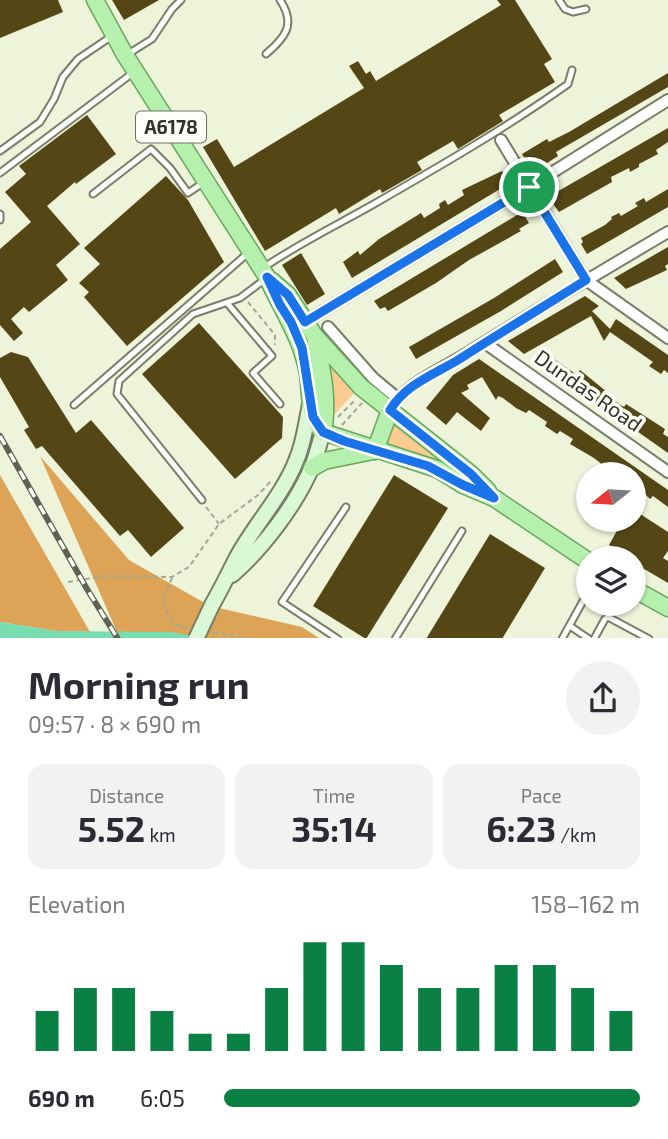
<!DOCTYPE html>
<meta charset="utf-8">
<style>
body{margin:0;font-family:"Exo 2",sans-serif;background:#f2f2f3;color:#2b2b33;height:100vh;display:flex;flex-direction:column;font-size:26px;white-space:nowrap}
*{box-sizing:border-box;margin:0}
p{font-size:23px;color:#7c7c81}
.icon{flex:none;width:38px;height:38px;fill:none;stroke:currentColor;stroke-width:2;stroke-linecap:round;stroke-linejoin:round}
.map{position:relative;height:638px;overflow:hidden}
.panel{display:flex;flex-direction:column;background:#fff;flex:1}
.panel>*{flex:none}
.needle{width:46px;rotate:252deg}
.fabs{position:absolute;left:576px;top:462px;display:grid;gap:14px}
.fabs a{display:grid;place-items:center;width:70px;height:70px;border-radius:50%;background:#fff;box-shadow:0 2px 5px #0004;font-size:35px}
.pin{position:absolute;display:grid;place-items:center;width:60px;height:60px;color:#fff;margin:-30px;border:4px solid #fff;border-radius:50%;box-shadow:0 2px 7px #0007}
.round{display:grid;place-items:center;flex:none;width:74px;height:74px;border-radius:37px;background:#f2f2f3}
.headline{display:flex;align-items:center;justify-content:space-between;height:119px;padding:0 28px}
h1{font-size:38px;font-weight:700;line-height:52px}
.figures{display:grid;grid-template-columns:repeat(3,1fr);gap:10px;height:119px;padding:7px 28px}
.figures div{display:grid;align-content:center;border-radius:18px;background:#f2f2f3;text-align:center}
.figures b{font-size:35px;font-weight:700}
.figures small{font-size:19px;font-weight:400}
.figures p{font-size:19px}
.chart{height:196px;padding:14px 28px}
.chart p{display:flex;justify-content:space-between}
.chart svg{width:100%;height:126px;margin-top:7px;stroke:#0b8043;stroke-width:6}
ul{padding:0 28px;list-style:none;font-size:23px}
li{display:grid;grid-template-columns:112px 84px 1fr;align-items:center;height:52px}
li i{height:18px;border-radius:9px;background:#0b8043}
.map>svg:first-child{display:block}
</style>
<div class="map">
<svg width="668" height="639" viewBox="0 0 668 639">
<rect width="100%" height="100%" fill="#eef4d9"/>
<!-- green -->
<g fill="#facc92">
<path d="M324 356 356 391 334 415 330 428Z"/>
<path d="M391 421 470 477 384 446Z"/>
</g>
<!-- forest -->
<g fill="#dda356">
<path d="M40 456 129 560 210 606 302 627 319 638 204 639 170 632H117Z"/>
<path d="M0 475 90 632 56 631 0 622Z"/>
</g>
<!-- water -->
<path fill="#78deb2" d="M0 622 56 631 170 632 204 638 0 639Z"/>
<!-- building -->
<g fill="#544715">
<path d="M0 0H58L63 12 0 38Z"/>
<path d="M112 0H159L124 20Z"/>
<path d="M497 0H515L552 59 544 64 555 82 499 115 503 121 458 149 453 141 417 162 422 170 382 193 380 189 339 214 336 208 265 251 203 147 217 139 234 167 364 88 349 66 358 61 366 74 370 71 376 81 501 5Z"/>
<path d="M668 73V87L556 152 558 156 533 172 522 154 547 139 549 142 569 132Z"/>
<path d="M87 115 116 154 76 184 75 182 47 206 80 244 56 265 68 280 29 312 24 307 11 319 23 333 14 341 0 325V249L31 222 5 192 26 174 19 166Z"/>
<path d="M668 128V142L656 150 658 154 639 164V167L630 172 629 168 611 177 612 182 559 212 548 197Z"/>
<path d="M502 171 510 183 352 278 343 262 354 254 358 251 360 255 379 239 421 213 424 218 440 208 439 204 445 200 448 205 464 195 462 190Z"/>
<path d="M166 176 188 200 224 262 127 346 84 297 89 292 79 283 100 264 84 248Z"/>
<path d="M668 189V207L587 254 581 244 583 242 581 238 605 225 612 219 611 217 619 213 621 216 638 206 635 203 644 198 646 202Z"/>
<path d="M522 212 529 223 519 229 521 231 469 260 436 283 388 311 385 307 380 309 374 301Z"/>
<path d="M668 247V264L665 266 667 270 626 289 614 278Z"/>
<path d="M301 253 325 294 307 305 282 265Z"/>
<path d="M555 259 563 272 501 311 416 359 409 347 494 298Z"/>
<path d="M585 296 599 306 592 311 610 329 616 319 668 355V373L664 370 661 374 649 366 653 362 610 332 604 341 591 316 524 354 508 341Z"/>
<path d="M199 323 283 417 282 438 235 479 142 374Z"/>
<path d="M11 352 28 357 76 433 91 420 184 528 151 557 128 530 120 536 42 446 36 449 24 430 29 427 0 377V358Z"/>
<path d="M479 359 668 490V507L653 496 650 499 645 494 643 497 634 490V474H614L594 458 570 444 573 439 560 431 557 434 545 426 547 422 529 410 526 413 516 408 503 398 498 396 496 400 482 377 467 385 469 389 461 393 490 418 481 431 457 412 446 425 426 408 453 375Z"/>
<path d="M554 359 577 375 580 370 607 392 605 395 624 407 626 404 665 429 663 434 668 437V453L547 368Z"/>
<path d="M394 475 448 508 366 639 313 606Z"/>
<path d="M634 510 668 532V551L663 558 668 561V583L634 563V558H622L624 555 609 545 623 520H634Z"/>
<path d="M490 534 545 568 502 639H426Z"/>
</g>
<g fill="none" stroke-linecap="round" stroke-linejoin="round">
<defs>
<g id="lane">
<path d="M559 0 565 9 573 12 586 9"/>
<path d="M128 54 152 39 172 9 181 0"/>
<path d="M266 54C286 37 296 24 280 0"/>
<path d="M0 151 40 122 54 99 63 77 78 59 112 36"/>
<path d="M0 173 134 72"/>
<path d="M93 194 151 149 170 168 188 193 203 183"/>
<path d="M0 214V220"/>
<path d="M263 268C298 244 337 225 374 204 440 166 506 128 568 84L572 70"/>
<path d="M228 304 272 356 253 373 280 404"/>
<path d="M74 405 248 253"/>
<path d="M202 500 117 394 119 381 193 314 240 298 264 280"/>
<path d="M570 626 589 639"/>
<path d="M338 639 282 602 346 507"/>
<path d="M395 639 462 531"/>
<path d="M562 639 588 592"/>
<path d="M594 639 605 619 608 617 649 639"/>
</g>
<g id="street">
<path d="M501 140 586 280 668 338"/>
<path d="M305 322 529 187 668 100"/>
<path d="M328 327 373 378 397 398"/>
<path d="M485 343 668 472"/>
<path d="M390 410C407 382 439 371 466 354 533 312 600 272 668 232"/>
</g>
<g id="secondary">
<path d="M232 575C262 549 295 506 311 469 316 458 319 444 323 432"/>
<path d="M212 605C221 589 229 573 237 557 255 524 282 496 296 461 304 443 306 423 310 404"/>
</g>
<g id="primary">
<path d="M95 0 125 55 267 277C282 310 302 338 308 374 311 395 308 416 323 432L437 469 463 485 494 498 588 561"/>
<path d="M272 281 288 295 314 335 361 387 471 474 488 491"/>
<path d="M315 337C322 369 329 400 323 432"/>
<path d="M375 451 390 410"/>
<path d="M312 468 324 461 373 451"/>
<path d="M634 589 668 608"/>
</g>
</defs>
<!-- lane casing -->
<use href="#lane" stroke="#797f67" stroke-width="9"/>
<!-- street casing -->
<use href="#street" stroke="#797f67" stroke-width="14"/>
<!-- secondary casing -->
<use href="#secondary" stroke="#797f67" stroke-width="18"/>
<!-- primary casing -->
<use href="#primary" stroke="#68a75c" stroke-width="19"/>
<!-- path -->
<g stroke="#a3a894" stroke-width="2" stroke-dasharray="5 3.5" stroke-linecap="butt">
<path d="M248 302 275 335V345"/>
<path d="M338 417 354 401"/>
<path d="M342 425 362 403"/>
<path d="M206 507 219 524"/>
<path d="M172 578C168 587 162 599 165 608 167 614 171 617 173 624L187 628"/>
<path d="M68 582 104 576 172 577 189 567 219 524 258 495 271 481"/>
<path d="M213 632 250 639"/>
</g>
<!-- lane -->
<use href="#lane" stroke="#fff" stroke-width="5"/>
<!-- street -->
<use href="#street" stroke="#fff" stroke-width="10"/>
<!-- secondary -->
<use href="#secondary" stroke="#dbf8d6" stroke-width="14"/>
<!-- primary -->
<use href="#primary" stroke="#b6f0ae" stroke-width="16"/>
<defs>
<path id="rail" d="M0 436 87 589 118 639"/>
</defs>
<!-- rail casing -->
<use href="#rail" stroke="#5e6153" stroke-width="6"/>
<!-- rail -->
<use href="#rail" stroke="#fdfff9" stroke-width="3.5" stroke-dasharray="10" stroke-linecap="butt"/>
<defs>
<path id="secondary-bridge" d="M196 639 212 605"/>
</defs>
<!-- secondary-bridge casing -->
<use href="#secondary-bridge" stroke="#797f67" stroke-width="18" stroke-linecap="butt"/>
<!-- secondary-bridge -->
<use href="#secondary-bridge" stroke="#dbf8d6" stroke-width="14"/>
</g>
<g fill="none" stroke-linecap="round" stroke-linejoin="round">
<defs>
<path id="route" d="M529 187 586 280C543 307 500 333 458 360 433 375 406 384 390 410L471 474 494 498 463 485 428 466 344 441 323 432 313 417 302 348 291 322 280 305 267 277 288 295 305 322Z"/>
</defs>
<!-- route casing -->
<use href="#route" stroke="#fff" stroke-width="14"/>
<!-- route -->
<use href="#route" stroke="#1a73e8" stroke-width="9"/>
</g>
<g text-anchor="middle" stroke-width="7" stroke-linejoin="round" paint-order="stroke">
<!-- shield labels -->
<rect fill="#fdfff9" stroke="#6e7067" stroke-width="2" x="136" y="111.5" width="70" height="31" rx="5"/>
<g font-size="19" font-weight="bold" fill="#313329">
<text x="171" y="134">A6178</text>
</g>
<!-- street labels -->
<g font-size="21" fill="#313329" stroke="#fdfff9">
<text transform="translate(588 391) rotate(35)" y="7">Dundas Road</text>
</g>
</g>
</svg>
<div class="fabs">
<a><svg class="needle" viewBox="-14 -14 28 28"><path d="M0-13l5 13h-10z" fill="#e53935"/><path d="M0 13l5-13h-10z" fill="#7c7c81"/></svg></a>
<a><svg class="icon" aria-label="layers" viewBox="0 0 24 24"><path d="M12 4l9 5-9 5-9-5zM3 14l9 5 9-5"/></svg></a>
</div>
<div class="pin" style="left:529px;top:187px;background:#1e9e55"><svg class="icon" aria-label="arrive" viewBox="0 0 24 24"><path d="M6 21V4h12l-3 4 3 4H6"/></svg></div>
</div>
<section class="panel">
<div class="headline"><div><h1>Morning run</h1><p>09:57 · 8 × 690 m</p></div><a class="round"><svg class="icon" aria-label="share" viewBox="0 0 24 24"><path d="M12 15V3M7 8l5-5 5 5M5 13v7h14v-7"/></svg></a></div>
<div class="figures">
<div><p>Distance</p><b>5.52<small> km</small></b></div>
<div><p>Time</p><b>35:14</b></div>
<div><p>Pace</p><b>6:23<small> /km</small></b></div>
</div>
<div class="chart"><p><span>Elevation</span>158–162 m</p>
<svg viewBox="0 0 160 44" preserveAspectRatio="none"><path d="M5 44V30M15 44V22M25 44V22M35 44V30M45 44V38M55 44V38M65 44V22M75 44V6M85 44V6M95 44V14M105 44V22M115 44V22M125 44V14M135 44V14M145 44V22M155 44V30"/></svg>
</div>
<ul>
<li><b>690 m</b>6:05<i style="width:100%"></i></li>
</ul>
</section>
